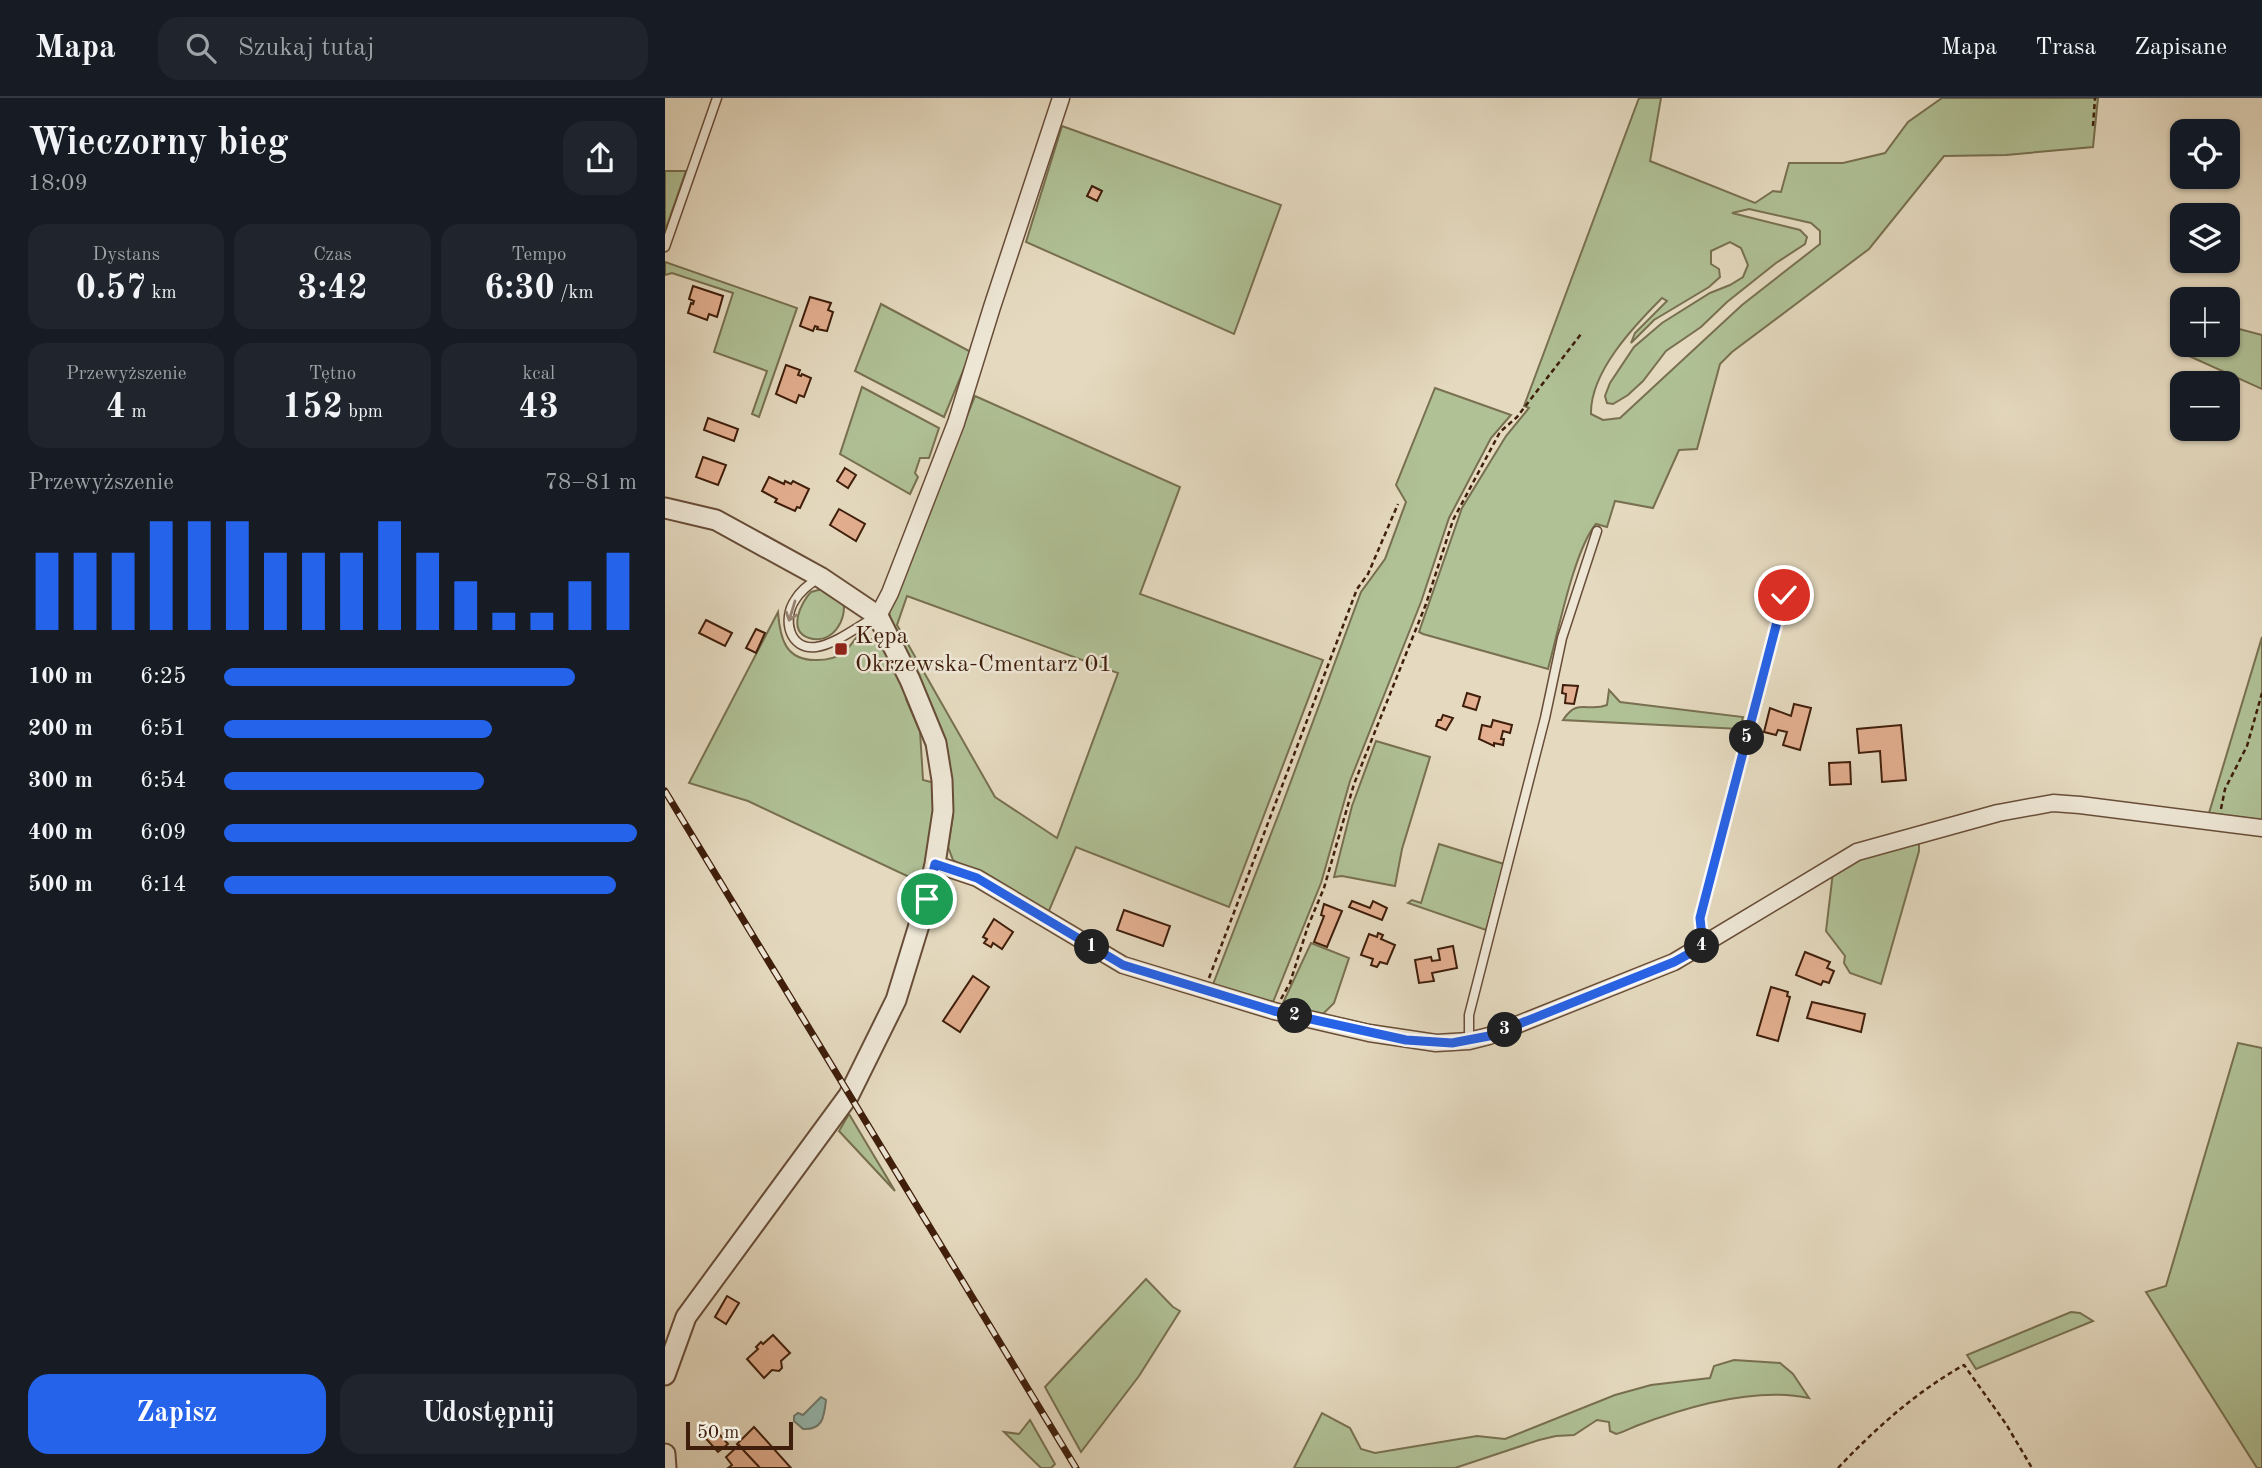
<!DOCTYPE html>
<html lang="pl">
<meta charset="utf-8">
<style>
body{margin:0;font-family:"Old Standard TT",serif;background:#20242c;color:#f1f3f6;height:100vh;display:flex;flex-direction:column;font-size:26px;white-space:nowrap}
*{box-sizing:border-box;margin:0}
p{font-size:23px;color:#9ea1a6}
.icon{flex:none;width:38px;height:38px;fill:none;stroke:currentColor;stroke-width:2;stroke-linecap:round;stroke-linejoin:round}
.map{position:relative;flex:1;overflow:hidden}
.side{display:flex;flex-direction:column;background:#171b24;width:665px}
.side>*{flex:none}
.controls{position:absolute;left:1505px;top:21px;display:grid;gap:14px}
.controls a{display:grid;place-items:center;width:70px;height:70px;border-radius:14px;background:#171b24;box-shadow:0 2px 5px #0004;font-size:35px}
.scale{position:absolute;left:21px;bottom:18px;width:107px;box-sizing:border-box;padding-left:7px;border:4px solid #3f1e0b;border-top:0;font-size:19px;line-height:24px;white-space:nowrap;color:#3f1e0b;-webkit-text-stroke:5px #eee7d6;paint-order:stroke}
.pin{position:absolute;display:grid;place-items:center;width:60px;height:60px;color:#fff;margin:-30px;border:4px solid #fff;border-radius:50%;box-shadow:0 2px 7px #0007}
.km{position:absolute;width:35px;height:35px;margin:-18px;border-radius:50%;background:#222;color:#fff;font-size:19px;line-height:35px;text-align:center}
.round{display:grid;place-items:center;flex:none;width:74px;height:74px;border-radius:21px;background:#20242c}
.summary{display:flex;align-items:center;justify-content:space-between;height:119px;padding:0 28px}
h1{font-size:38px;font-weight:600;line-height:52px}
.stats{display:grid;grid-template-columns:repeat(3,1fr);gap:10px;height:119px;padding:7px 28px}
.stats div{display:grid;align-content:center;border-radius:18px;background:#20242c;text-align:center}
.stats b{font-size:35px;font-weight:600}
.stats small{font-size:19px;font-weight:400}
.stats p{font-size:19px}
.chart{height:196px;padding:14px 28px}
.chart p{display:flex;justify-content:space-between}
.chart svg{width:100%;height:126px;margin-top:7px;stroke:#2563eb;stroke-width:6}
.cta{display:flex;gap:14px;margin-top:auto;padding:14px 28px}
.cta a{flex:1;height:80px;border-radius:21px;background:#2563eb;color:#fff;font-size:28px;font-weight:600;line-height:80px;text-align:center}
.cta a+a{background:#20242c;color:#f1f3f6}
ul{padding:0 28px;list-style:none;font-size:23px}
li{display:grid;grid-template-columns:112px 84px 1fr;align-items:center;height:52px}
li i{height:18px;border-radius:9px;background:#2563eb}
header{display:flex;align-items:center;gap:42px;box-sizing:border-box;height:98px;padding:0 35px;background:#171b24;border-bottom:2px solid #363941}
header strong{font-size:33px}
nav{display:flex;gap:38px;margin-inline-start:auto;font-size:24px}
.search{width:490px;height:63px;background:#20242c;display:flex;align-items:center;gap:18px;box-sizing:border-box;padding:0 24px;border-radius:21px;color:#9ea1a6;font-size:26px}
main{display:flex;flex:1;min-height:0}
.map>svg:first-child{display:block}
</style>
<header>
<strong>Mapa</strong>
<div class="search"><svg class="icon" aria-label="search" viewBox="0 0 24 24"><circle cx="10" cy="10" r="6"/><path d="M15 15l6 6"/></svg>Szukaj tutaj</div>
<nav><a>Mapa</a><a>Trasa</a><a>Zapisane</a></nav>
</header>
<main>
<section class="side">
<div class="summary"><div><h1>Wieczorny bieg</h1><p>18:09</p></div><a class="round"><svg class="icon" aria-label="share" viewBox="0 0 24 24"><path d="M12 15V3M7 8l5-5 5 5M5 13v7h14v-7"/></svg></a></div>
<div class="stats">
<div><p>Dystans</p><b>0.57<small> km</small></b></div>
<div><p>Czas</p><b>3:42</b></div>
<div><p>Tempo</p><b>6:30<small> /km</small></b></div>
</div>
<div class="stats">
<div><p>Przewyższenie</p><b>4<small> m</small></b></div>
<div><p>Tętno</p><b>152<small> bpm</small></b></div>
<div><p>kcal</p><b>43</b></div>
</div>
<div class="chart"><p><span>Przewyższenie</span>78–81 m</p>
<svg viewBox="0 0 160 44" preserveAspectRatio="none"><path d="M5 44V17M15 44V17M25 44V17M35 44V6M45 44V6M55 44V6M65 44V17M75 44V17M85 44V17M95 44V6M105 44V17M115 44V27M125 44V38M135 44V38M145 44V27M155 44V17"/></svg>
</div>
<ul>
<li><b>100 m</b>6:25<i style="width:85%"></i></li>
<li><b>200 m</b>6:51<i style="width:65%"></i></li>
<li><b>300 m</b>6:54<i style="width:63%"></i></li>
<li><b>400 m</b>6:09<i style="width:100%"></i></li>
<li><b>500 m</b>6:14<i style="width:95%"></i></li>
</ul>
<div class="cta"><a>Zapisz</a><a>Udostępnij</a></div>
</section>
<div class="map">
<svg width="1597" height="1370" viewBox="0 0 1597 1370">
<rect width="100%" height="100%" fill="#e5dac0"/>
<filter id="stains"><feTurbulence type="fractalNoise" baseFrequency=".00286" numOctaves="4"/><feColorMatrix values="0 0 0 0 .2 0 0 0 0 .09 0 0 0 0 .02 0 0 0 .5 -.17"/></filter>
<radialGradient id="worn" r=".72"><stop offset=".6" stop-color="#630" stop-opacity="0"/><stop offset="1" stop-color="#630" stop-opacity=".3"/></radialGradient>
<!-- green -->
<g fill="#b0c196" stroke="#787050" stroke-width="2" fill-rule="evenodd">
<path d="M974 0H996L985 63 1090 105 1108 93 1116 94 1124 65H1178L1220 55 1243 24 1277 0H1433L1428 49 1341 57 1279 58 1204 151 1067 254 1055 266 1032 351 1014 352 988 410 950 403 942 429 931 426C909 452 893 535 883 571L758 536 754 534 797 410 841 338 864 310 859 308ZM1084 111 1146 125 1155 133V146L1077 207 955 320 938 322 926 316C925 274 969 228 997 200L1002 203 970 235 966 245 989 222 1044 189 1055 179 1054 171 1046 166V153L1065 144 1076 150 1083 167 1078 179 1065 187 1045 195 997 225 969 249 945 285 940 298 942 305 948 306 963 297 978 283 1001 253 1036 229 1062 204 1111 165 1140 146 1142 139 1135 132 1067 115Z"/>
<path d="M397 28 616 107 569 236 361 144Z"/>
<path d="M0 73H21L0 133Z"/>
<path d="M0 164 132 210 94 319 87 316 102 273 49 254 68 195 7 175 0 177Z"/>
<path d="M216 206 306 254 279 319 190 273Z"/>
<path d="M1511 216 1517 217V247H1563V228L1597 237V291L1513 253Z"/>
<path d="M197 289 274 330 264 360H255L250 375 253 379 245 396 175 356Z"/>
<path d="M770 290 846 317 826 340 784 420 756 504 685 683 656 785 608 904 547 889 616 710 696 494 720 461 741 404 731 387Z"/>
<path d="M310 298 515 389 475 496 658 562 564 809 411 749 383 815 288 762 283 749 288 717 270 616 226 528 224 513ZM242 498 453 575 392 740 330 699 232 527Z"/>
<path d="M157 491 178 502C183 522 167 547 144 540 122 533 136 504 146 494Z"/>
<path d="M113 514C115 540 120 563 152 562 161 562 171 560 178 555 184 550 188 543 193 538L218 544 243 599 241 601 255 633 258 682 270 685 267 742 257 785 83 703 24 685Z"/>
<path d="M1597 539V722L1544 715Z"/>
<path d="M944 592 955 604 1078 619 1075 631 898 622C913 599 923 615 942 607Z"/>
<path d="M711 643 765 659 737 751 730 788 677 778 669 779 687 708Z"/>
<path d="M1254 742V753L1216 886 1185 875 1179 865 1180 858 1161 833 1168 774 1186 764Z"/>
<path d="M774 746 839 766 821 832 743 805 747 802 756 805Z"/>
<path d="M646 845 684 860 669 905 658 916 617 907Z"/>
<path d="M1573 945 1597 950V1370H1592L1481 1194 1501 1188Z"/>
<path d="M184 1016 230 1093 174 1033Z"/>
<path d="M481 1181 508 1209 515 1213 474 1278 416 1354 380 1289Z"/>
<path d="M1406 1214 1415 1215 1428 1223 1311 1271 1302 1257Z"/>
<path d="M1069 1262 1115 1265 1128 1276 1144 1300C1091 1289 1021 1309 971 1328 964 1331 958 1334 951 1336L945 1333 944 1324 932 1322 909 1337 891 1338 874 1342 790 1370H629L657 1315 685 1330 696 1351 710 1355 812 1338 840 1341 950 1297 986 1287 1045 1280 1049 1268Z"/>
<path d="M365 1322 390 1366 386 1370H376L339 1334 354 1336Z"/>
</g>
<!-- water -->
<path fill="#96bbb3" stroke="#737c70" stroke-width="2" d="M156 1299 161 1302C159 1319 158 1332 138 1331L129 1323V1318L133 1315 138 1317Z"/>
<!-- building -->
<g fill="#e3af90" stroke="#3f1e0b" stroke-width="2">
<path d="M427 88 437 93 432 103 422 98Z"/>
<path d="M28 188 58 198 52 219 44 216 42 222 23 215 26 205 28 206 29 203 24 201Z"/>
<path d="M145 199 166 205 163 212 168 214 162 233 152 231 153 229 150 228 148 233 135 228Z"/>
<path d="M121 267 135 272 133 277 136 278 137 276 146 280 139 299 134 297 131 305 111 296Z"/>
<path d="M43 320 73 331 69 343 39 332Z"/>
<path d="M38 359 61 367 53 387 31 379Z"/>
<path d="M180 370 191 377 183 390 172 383Z"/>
<path d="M104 379 119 386 120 383 126 386 128 383 144 391 135 410 132 409 130 413 110 404 112 401 97 393Z"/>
<path d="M174 411 200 426 191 443 165 427Z"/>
<path d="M41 522 67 535 60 548 34 535Z"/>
<path d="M91 531 100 535 91 555 81 550Z"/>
<path d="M898 587 913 588 909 606 900 605 901 596 897 595Z"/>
<path d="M802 595 815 599 811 612 798 608Z"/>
<path d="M1129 606 1146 610 1135 652 1118 647 1122 634 1113 632 1111 637 1099 634 1105 610 1126 618Z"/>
<path d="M778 617 788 620 781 632 771 628 773 622H776Z"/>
<path d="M828 622 847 627 845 635 838 633 836 641H839L838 647 829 645V648L814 641 817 627 826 629Z"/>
<path d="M1236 627 1241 682 1217 684 1215 653 1194 655 1192 631Z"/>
<path d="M1185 664 1186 686 1165 687 1164 665Z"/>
<path d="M687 803 705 810 708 803 722 810 717 822 684 809Z"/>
<path d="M659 806 677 813 662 849 649 844 659 818 656 817Z"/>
<path d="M459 812 505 828 498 848 452 832Z"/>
<path d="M329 821 348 834 337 851 328 845 326 849 319 845 322 841 318 839Z"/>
<path d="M713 835 718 837 716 841 730 847 722 866 715 864 712 869 706 867 708 861 696 857 704 836 712 839Z"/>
<path d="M788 848 792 870 767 875 769 883 754 885 750 862 766 859 767 863 775 862 773 851Z"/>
<path d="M1140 854 1165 864 1162 870 1169 873 1164 885 1158 883 1156 887 1131 877Z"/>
<path d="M308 878 324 889 295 934 278 923Z"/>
<path d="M1106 889 1123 894 1122 898 1125 899 1113 943 1092 937Z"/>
<path d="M1147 904 1200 916 1196 934 1142 920Z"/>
<path d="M62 1198 74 1205 61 1226 50 1219Z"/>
<path d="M108 1237 125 1255 116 1263 117 1270 114 1273 107 1272 99 1280 82 1261 93 1251 91 1249 96 1244 98 1246Z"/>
<path d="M46 1327 63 1346 53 1354 36 1335Z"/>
<path d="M89 1329 126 1370H95L72 1346Z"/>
<path d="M74 1347 80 1354 95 1370H63L67 1367 61 1359Z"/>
</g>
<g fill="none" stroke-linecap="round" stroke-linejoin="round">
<defs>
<g id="service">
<path d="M0 149 52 0"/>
<path d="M154 480C144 486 136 492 130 502 117 521 124 552 151 549 171 546 192 529 210 519"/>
<path d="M1038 848 1036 820 1120 497"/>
<path d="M804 943V917L880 620 897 540 932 433"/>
</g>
<g id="minor">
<path d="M213 518 225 495 291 325 327 209 396 0"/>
<path d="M270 766 312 780 458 867 609 913 704 935 771 945 804 943 824 938 1009 864 1192 754 1333 715 1388 705 1415 707 1597 730"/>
</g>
<g id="tertiary">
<path d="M0 410 51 422 155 479 213 518 245 582 271 645 277 682 278 713 270 766 262 801 231 902 184 997 21 1219 0 1277"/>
<path d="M0 1356 1 1370"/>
</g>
</defs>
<!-- service casing -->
<use href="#service" stroke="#684d38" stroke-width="11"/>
<!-- minor casing -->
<use href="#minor" stroke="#684d38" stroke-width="19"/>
<!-- tertiary casing -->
<use href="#tertiary" stroke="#684d38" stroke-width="23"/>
<!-- path -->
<g stroke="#3f1e0b" stroke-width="2.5" stroke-dasharray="5 3.5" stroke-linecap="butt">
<path d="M1428 28 1430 0"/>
<path d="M1556 711 1560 691 1582 648 1597 595"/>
<path d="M544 880 692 491 703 476 733 406"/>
<path d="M616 901 625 885 643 828 659 790 689 686 761 506 788 422 835 334 852 319 916 236"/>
<path d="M1173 1370C1211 1330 1251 1294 1299 1267L1341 1326 1367 1370"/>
</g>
<!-- service -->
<use href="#service" stroke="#eee7d6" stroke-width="8"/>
<!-- minor -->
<use href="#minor" stroke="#eee7d6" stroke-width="16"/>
<!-- tertiary -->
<use href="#tertiary" stroke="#eee7d6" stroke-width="19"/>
<defs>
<path id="rail" d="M0 693 411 1370"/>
</defs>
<!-- rail casing -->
<use href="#rail" stroke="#3f1e0b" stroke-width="7"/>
<!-- rail -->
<use href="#rail" stroke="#eee7d6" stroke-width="4.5" stroke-dasharray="13" stroke-linecap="butt"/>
</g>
<!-- one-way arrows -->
<defs><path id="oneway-shaft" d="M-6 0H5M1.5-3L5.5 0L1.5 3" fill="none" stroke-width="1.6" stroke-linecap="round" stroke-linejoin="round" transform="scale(1.75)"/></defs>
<use stroke="#968270" href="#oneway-shaft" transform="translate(127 513) rotate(107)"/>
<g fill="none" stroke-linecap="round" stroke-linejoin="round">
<defs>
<path id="route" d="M262 801 270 766 312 780 458 867 609 913 741 942 787 945 824 938 1009 864 1038 848 1035 820 1119 497"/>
</defs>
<!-- route casing -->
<use href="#route" stroke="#fff" stroke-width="14"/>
<!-- route -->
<use href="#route" stroke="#2563eb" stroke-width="9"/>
</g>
<!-- markers -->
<rect fill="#8f2418" stroke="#eee7d6" stroke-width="2.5" x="169" y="544" width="14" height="14" rx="3.5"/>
<g text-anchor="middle" stroke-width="5" stroke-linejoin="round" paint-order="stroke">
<!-- poi labels -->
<g font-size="24" fill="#3f1e0b" stroke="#eee7d6" text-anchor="start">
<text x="190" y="545">Kępa<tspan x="190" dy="28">Okrzewska-Cmentarz 01</tspan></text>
</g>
</g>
<rect width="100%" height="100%" filter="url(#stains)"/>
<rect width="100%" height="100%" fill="url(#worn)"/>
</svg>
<div class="controls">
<a><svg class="icon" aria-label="locate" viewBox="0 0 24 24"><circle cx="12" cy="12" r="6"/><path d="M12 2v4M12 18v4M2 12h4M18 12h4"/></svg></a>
<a><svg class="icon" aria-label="layers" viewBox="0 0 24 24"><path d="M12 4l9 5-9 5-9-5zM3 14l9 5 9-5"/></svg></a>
<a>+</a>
<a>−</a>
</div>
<div class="scale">50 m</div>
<div class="pin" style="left:262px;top:801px;background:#1e9e55"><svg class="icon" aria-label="arrive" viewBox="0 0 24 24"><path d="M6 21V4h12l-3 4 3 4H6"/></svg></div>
<div class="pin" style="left:1119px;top:497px;background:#d93025"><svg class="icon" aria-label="check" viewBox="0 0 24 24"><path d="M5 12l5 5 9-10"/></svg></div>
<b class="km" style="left:427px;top:849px">1</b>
<b class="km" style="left:630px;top:918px">2</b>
<b class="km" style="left:840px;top:932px">3</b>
<b class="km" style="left:1037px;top:848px">4</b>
<b class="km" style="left:1082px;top:640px">5</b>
</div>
</main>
